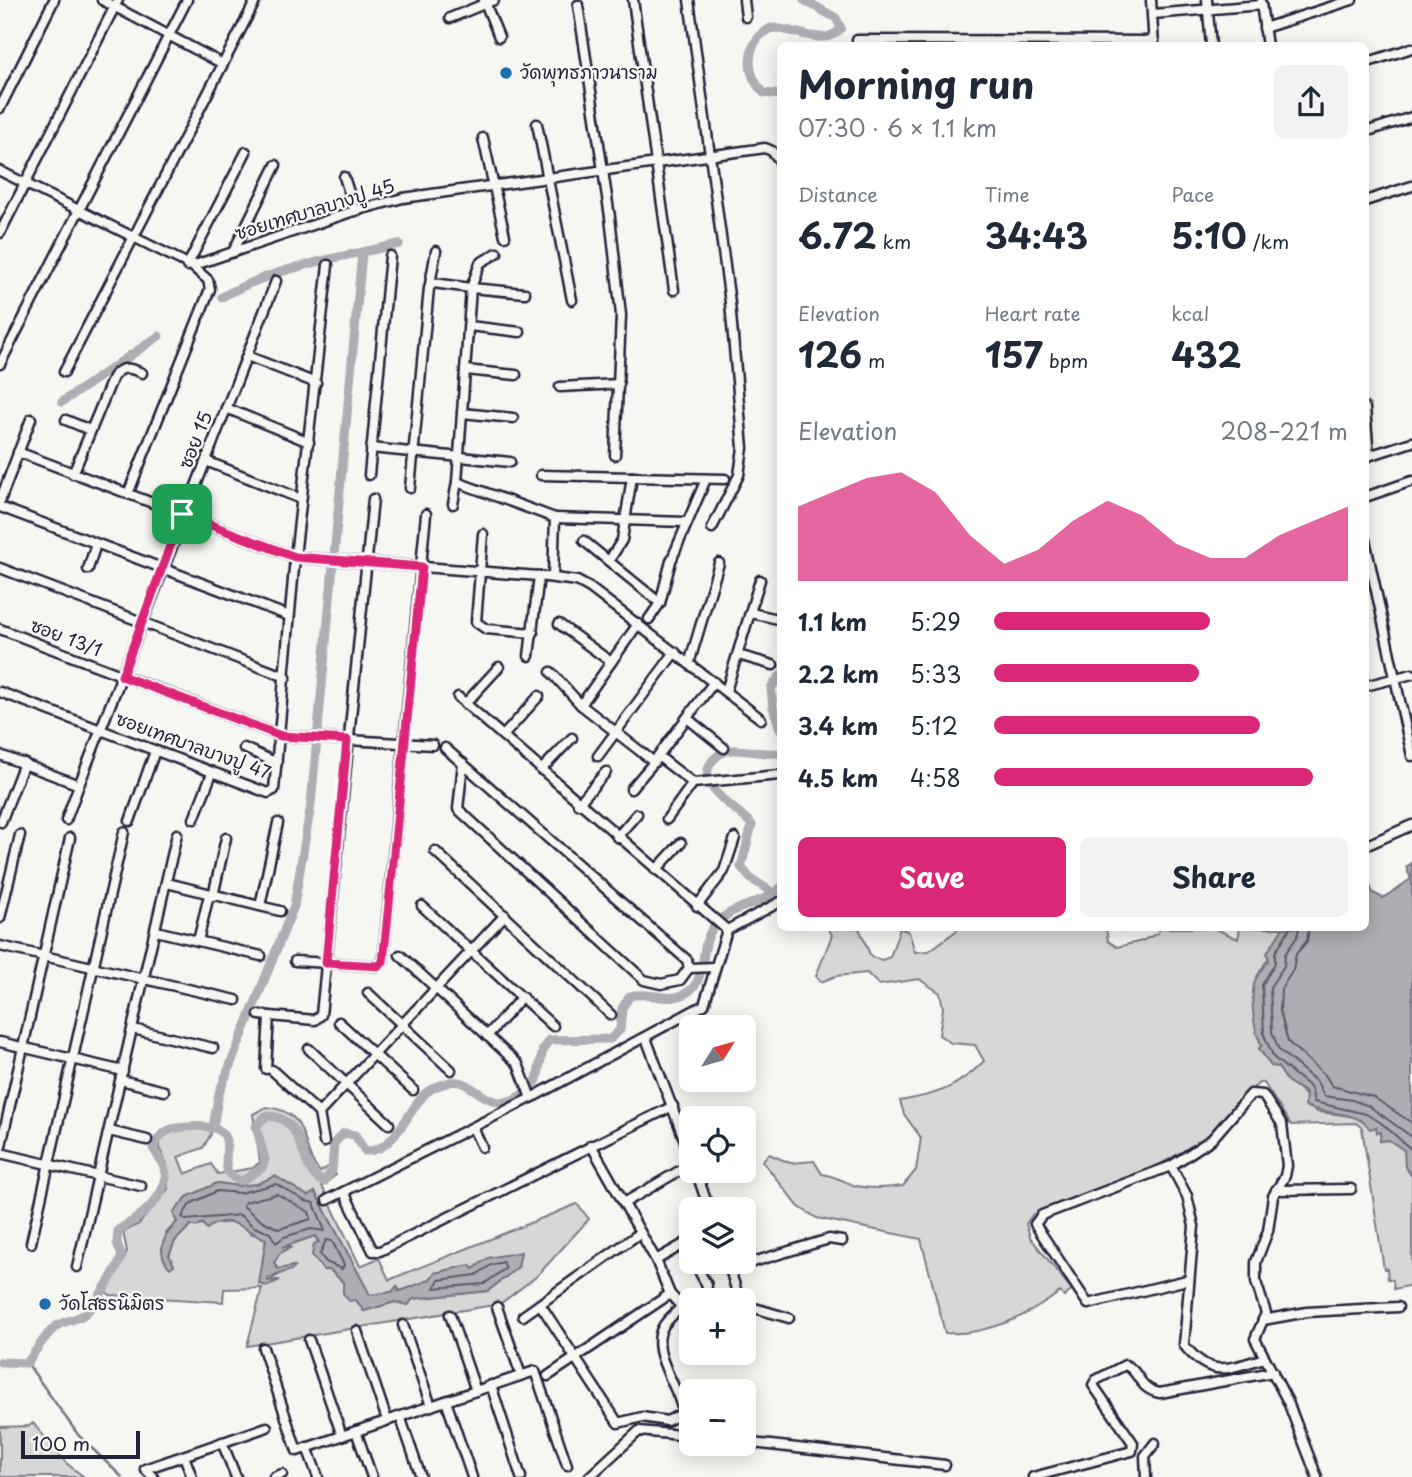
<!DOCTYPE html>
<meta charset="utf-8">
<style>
body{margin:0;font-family:"Playpen Sans","Playpen Sans Thai",sans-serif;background:#f2f2f3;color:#1f2937;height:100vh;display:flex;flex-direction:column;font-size:26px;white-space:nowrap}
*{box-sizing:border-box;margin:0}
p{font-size:23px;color:#747a83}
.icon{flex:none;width:38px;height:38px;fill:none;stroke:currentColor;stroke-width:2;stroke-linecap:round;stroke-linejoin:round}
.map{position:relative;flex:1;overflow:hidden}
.details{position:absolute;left:777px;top:42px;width:592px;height:889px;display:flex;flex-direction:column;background:#fff;border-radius:10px;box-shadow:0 4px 18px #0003}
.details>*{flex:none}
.needle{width:46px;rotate:53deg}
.buttons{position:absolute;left:679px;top:1015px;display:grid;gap:14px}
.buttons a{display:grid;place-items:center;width:77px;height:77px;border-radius:10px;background:#fff;box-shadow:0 4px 18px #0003;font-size:35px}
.scale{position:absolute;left:21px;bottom:18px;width:119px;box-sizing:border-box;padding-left:7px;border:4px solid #22223b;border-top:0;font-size:19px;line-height:24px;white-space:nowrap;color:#22223b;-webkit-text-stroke:5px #f6f6f2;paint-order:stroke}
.pin{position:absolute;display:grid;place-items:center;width:60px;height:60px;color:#fff;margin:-30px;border-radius:14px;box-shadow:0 4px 10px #0006}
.round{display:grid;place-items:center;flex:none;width:74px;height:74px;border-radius:10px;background:#f2f2f3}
.summary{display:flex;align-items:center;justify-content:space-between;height:119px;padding:0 21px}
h1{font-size:38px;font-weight:700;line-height:52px}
.stats{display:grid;grid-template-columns:repeat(3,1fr);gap:10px;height:119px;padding:7px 21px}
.stats div{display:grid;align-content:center}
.stats b{font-size:35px;font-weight:700}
.stats small{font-size:19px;font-weight:400}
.stats p{font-size:19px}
.chart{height:196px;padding:14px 21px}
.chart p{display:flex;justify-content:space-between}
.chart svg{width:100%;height:126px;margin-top:7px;fill:#db2777;opacity:.7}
.button{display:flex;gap:14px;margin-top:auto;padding:14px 21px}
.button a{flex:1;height:80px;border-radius:10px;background:#db2777;color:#fff;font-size:28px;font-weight:700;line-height:80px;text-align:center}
.button a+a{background:#f2f2f3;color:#1f2937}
ul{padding:0 21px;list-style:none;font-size:23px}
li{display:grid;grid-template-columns:112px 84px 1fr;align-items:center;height:52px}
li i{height:18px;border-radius:9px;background:#db2777}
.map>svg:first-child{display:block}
</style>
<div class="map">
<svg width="1412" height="1477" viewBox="0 0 1412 1477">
<rect width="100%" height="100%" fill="#f6f6f2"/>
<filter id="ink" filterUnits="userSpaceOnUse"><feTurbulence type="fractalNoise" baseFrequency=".0143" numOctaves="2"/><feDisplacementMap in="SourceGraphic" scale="14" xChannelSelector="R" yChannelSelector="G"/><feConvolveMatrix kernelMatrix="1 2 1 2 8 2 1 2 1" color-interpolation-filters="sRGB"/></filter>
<g filter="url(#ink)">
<!-- green -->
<g fill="#d7d7d7" stroke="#7c7c89" stroke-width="2" fill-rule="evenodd">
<path d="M828 928H859L871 957 882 960 890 957 900 928 909 932 915 952 929 951 960 928H1106L1108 941 1117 947 1142 941 1158 933 1160 928H1214L1238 939 1240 928H1283C1280 944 1268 956 1261 971 1253 987 1252 1031 1262 1045L1259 1049 1271 1066H1277C1291 1086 1304 1088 1317 1112 1339 1114 1364 1115 1381 1131L1380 1141 1389 1140 1404 1150 1408 1170 1412 1176V1285L1394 1289 1393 1280 1388 1279 1387 1269H1384L1362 1128 1356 1123 1291 1125 1264 1083H1259L1233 1106 1217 1130 1201 1141 1155 1167 1033 1214 1026 1224 1030 1237 1072 1290 1064 1297 1060 1292C1029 1316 985 1336 945 1333L921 1239 817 1218 799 1207 762 1161 769 1154 790 1163 814 1161 822 1174C834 1176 842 1180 853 1185 869 1190 888 1188 903 1186L916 1170 921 1138 904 1114 900 1101C938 1094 956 1089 984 1061L975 1045 951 1043 939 1035 943 1008 940 993 919 979 879 985 867 973 836 976 821 982 816 976 832 935Z"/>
<path d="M266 1107C313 1111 298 1149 320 1172L331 1165 336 1175 322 1186 360 1266 379 1258 389 1280 577 1204 589 1219 537 1276 500 1304 247 1346 262 1288 224 1289 223 1302 110 1295 106 1292 127 1251 123 1232 139 1224 168 1189 167 1164 159 1148C159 1127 195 1126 210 1130L211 1134 203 1148 178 1157 185 1174 211 1164 218 1174 253 1168 260 1162 253 1114ZM275 1176 308 1196 315 1192 370 1295 392 1292 397 1287 401 1291 429 1280 435 1273 470 1265 473 1269 518 1267 488 1291 412 1299 408 1305 395 1302 364 1311 356 1300 343 1293V1282L330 1270 315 1236 281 1248 274 1263 278 1269 295 1266 268 1281 278 1280 259 1284 266 1239 250 1233 239 1222 191 1225 175 1241 169 1256 166 1233 177 1222 173 1213 187 1197 217 1183 239 1186 257 1184Z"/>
<path d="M33 1423 66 1463 84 1477H0V1427L29 1426Z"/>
</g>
<!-- water -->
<g fill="#adadb3" stroke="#757583" stroke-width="2">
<path d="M1412 863V1176L1405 1167 1404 1150 1389 1140 1380 1141 1381 1132 1377 1133 1376 1127 1370 1129C1355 1109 1326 1116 1305 1106L1306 1093 1287 1081 1278 1067 1271 1066 1259 1048 1262 1045C1253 1032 1251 1000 1254 984 1256 975 1264 967 1269 959L1267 953 1283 928H1365V884L1369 883 1373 893 1383 898 1411 879 1406 867Z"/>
<path d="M275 1176 308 1196 315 1192 370 1295 392 1292 397 1286 398 1291H401L429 1280 435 1273 470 1265 473 1269 488 1258 521 1252 518 1267 488 1291 413 1299 408 1305 395 1302 364 1311 356 1300 349 1301 343 1293V1282L330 1270H323L312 1255 314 1244 319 1242 315 1236 282 1247H292L280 1253 274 1263 278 1269 295 1266 294 1269 268 1278V1281L280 1280 267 1286 259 1284 266 1239C246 1231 228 1211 207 1229L202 1223 196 1227 191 1225 175 1241 169 1255 174 1265 170 1268C155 1252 163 1236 177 1222L173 1213 187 1197 217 1183 239 1186 257 1184Z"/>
</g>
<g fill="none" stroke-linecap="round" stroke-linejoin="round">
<!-- shore -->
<g stroke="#5a5a6b" stroke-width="2">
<path d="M1290 928 1275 953V963L1262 985 1264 1035 1274 1058 1311 1088 1314 1102 1366 1114 1380 1122 1412 1150"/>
<path d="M1299 928 1297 937 1285 954 1284 966 1270 987 1272 1032 1279 1050 1317 1082 1324 1096 1352 1100 1369 1106 1412 1137"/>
<path d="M1309 928 1307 941 1296 954 1293 970 1281 989 1280 1011 1288 1042 1325 1075 1332 1086 1373 1097 1412 1123"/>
<path d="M276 1184 305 1201 314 1203 325 1231 311 1229 284 1237 276 1243 270 1233 254 1227 240 1215 186 1220 182 1217 190 1204 217 1191 240 1193Z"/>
<path d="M277 1194 309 1212 311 1219 279 1229 259 1219 243 1206 245 1202Z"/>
<path d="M326 1240 332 1241 344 1265 342 1269 326 1262 320 1254Z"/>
<path d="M503 1262 506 1268 484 1284 434 1288 439 1280 476 1275 491 1265Z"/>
</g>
<!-- stream -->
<path stroke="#757583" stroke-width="2.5" d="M27 1363 79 1436 122 1477"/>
<!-- canal -->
<g stroke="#adadb3" stroke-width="9">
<path d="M780 95 764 93C744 73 745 42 771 28 792 27 826 49 841 28L836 18 804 0"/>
<path d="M222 297C277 266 339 258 399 244"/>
<path d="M62 402 159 336"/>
<path d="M780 676 771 688 773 707 780 729"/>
<path d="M775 894 750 878 741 867 752 825C738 808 693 787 712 761 717 755 723 751 731 750 747 749 764 755 780 753"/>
<path d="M213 1127 219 1093 294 906 311 804 362 253"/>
<path d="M0 1362 27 1363C36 1351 45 1334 58 1325 66 1320 76 1320 83 1315 94 1308 117 1269 122 1256L117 1243 118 1230C138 1219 161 1203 166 1178 167 1168 158 1157 153 1148 158 1137 164 1130 177 1128 265 1116 200 1171 242 1181L262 1168 265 1160 256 1126 266 1116C309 1116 296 1171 324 1182L332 1171 334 1143 344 1133 355 1135 365 1151C395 1153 409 1107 427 1092 432 1088 440 1085 447 1083 476 1071 492 1134 537 1080L543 1049 549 1040 610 1039 620 1030 622 1008 630 996C649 990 669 1005 688 992 708 978 699 948 712 929 729 904 760 907 780 888"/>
</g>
<defs>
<g id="minor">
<path d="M102 0 223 64"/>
<path d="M484 0 499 37"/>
<path d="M633 0 674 290"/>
<path d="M689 0 730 303 743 448 739 475 712 528"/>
<path d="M744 0 746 17"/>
<path d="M1151 0 1154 46"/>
<path d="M1207 0 1211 46"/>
<path d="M1261 3 1267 46"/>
<path d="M578 5 610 217 621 315 615 455"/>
<path d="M1153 14 1261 5"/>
<path d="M450 18 494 0"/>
<path d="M1264 28 1352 0"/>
<path d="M857 40 1154 41"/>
<path d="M1365 63 1412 48"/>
<path d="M0 108 54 0"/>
<path d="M537 124 572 300"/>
<path d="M1365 132 1412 117"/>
<path d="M483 138 505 236"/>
<path d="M0 171 192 266 351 212 403 198 765 148 772 151 780 161"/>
<path d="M344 177 355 211"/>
<path d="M1365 201 1412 186"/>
<path d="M0 233 118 0"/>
<path d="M233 252 276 165"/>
<path d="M497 253 480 263 471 288 525 293"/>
<path d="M187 266 246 152"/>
<path d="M430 284 436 251"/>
<path d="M469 326 520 332"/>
<path d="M247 356 316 383"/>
<path d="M0 364 187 0"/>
<path d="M465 370 516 375"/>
<path d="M64 372 256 0"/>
<path d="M560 387 619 384"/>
<path d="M226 408 309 442"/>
<path d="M1365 408 1369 456"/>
<path d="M462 413 513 418"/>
<path d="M66 420 90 430"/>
<path d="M371 448 510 462"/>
<path d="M18 452 295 557 539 576 529 656"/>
<path d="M1365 457 1412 442"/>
<path d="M206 461 301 499"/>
<path d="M73 474 113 377C122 365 130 368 142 373"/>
<path d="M369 475 390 256"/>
<path d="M541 475 725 479"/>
<path d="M410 488 429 288 433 283 471 288 457 482 555 518 553 577"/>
<path d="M128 494 210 289 208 280 192 266"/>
<path d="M1365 497 1412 481"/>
<path d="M0 501 31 419"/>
<path d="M453 504 457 482"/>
<path d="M0 507 289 616"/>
<path d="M555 518 686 522"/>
<path d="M483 534 476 622 486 629 533 633"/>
<path d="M1365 540 1412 756"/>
<path d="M584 541 660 603"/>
<path d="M609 561 622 540 632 477"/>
<path d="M0 568 286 677"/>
<path d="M88 569 96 544"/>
<path d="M539 576 577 581 590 588 761 719"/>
<path d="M751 613 778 619"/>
<path d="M649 619 660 603 671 561 706 479"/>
<path d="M559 624 611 662"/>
<path d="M0 629 281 736 433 745"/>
<path d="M738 655 773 665"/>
<path d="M689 664 719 563"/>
<path d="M551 672 581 705 654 762 658 756 693 783 780 775"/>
<path d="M1365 686 1412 674"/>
<path d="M726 691 760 580"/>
<path d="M0 692 268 793 274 790 295 557 328 265"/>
<path d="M458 697 727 930"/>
<path d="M465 704 499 667"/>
<path d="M581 705 638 624"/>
<path d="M687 718 724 748"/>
<path d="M503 736 539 696"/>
<path d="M244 748 277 763"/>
<path d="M445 748 687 960 689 968"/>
<path d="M0 755 79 785 276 281"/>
<path d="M598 756 675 652"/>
<path d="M658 756 714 682"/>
<path d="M463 763 458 809 644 980 661 984 680 980 689 968"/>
<path d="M541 770 572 738"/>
<path d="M631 789 654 762"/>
<path d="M578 804 606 772"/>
<path d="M194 819 212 773"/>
<path d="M667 819 693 783"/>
<path d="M66 820 79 785"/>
<path d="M130 821 155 751"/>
<path d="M1 822 24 763"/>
<path d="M617 837 637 814"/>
<path d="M1365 846 1412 825"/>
<path d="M435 851 611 1015"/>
<path d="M656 870 681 843"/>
<path d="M167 883 280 911"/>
<path d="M213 896 226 838"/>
<path d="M260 906 278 823"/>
<path d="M422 906 553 1026"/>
<path d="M697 906 724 871 735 838"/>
<path d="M0 918 20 835"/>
<path d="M156 931 261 956"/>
<path d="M198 941 209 895"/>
<path d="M0 946 236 1000"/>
<path d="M400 955 518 1064 531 1098"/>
<path d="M295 961 376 966 383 962 426 514"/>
<path d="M689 968 715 967"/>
<path d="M368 993 451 1070"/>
<path d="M259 1015 315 1020 321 1015 373 499"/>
<path d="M339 1022 413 1090"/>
<path d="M133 1029 213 1048"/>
<path d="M487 1036 522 997"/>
<path d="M646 1038 691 1157"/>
<path d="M0 1042 123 1071"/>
<path d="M309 1049 389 1124"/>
<path d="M266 1069 269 1016"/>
<path d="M272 1070 319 1113 505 915"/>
<path d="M121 1080 164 1091"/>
<path d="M319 1113 324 1142"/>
<path d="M473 1128 482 1147"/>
<path d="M109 1131 147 1140"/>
<path d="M591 1145 656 1260"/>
<path d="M0 1150 70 838"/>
<path d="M0 1153 141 1186"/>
<path d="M1171 1166 1212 1139 1251 1094 1263 1095 1282 1124 1287 1166 1285 1176 1273 1196 1268 1231 1256 1262V1282L1266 1313 1255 1339 1288 1402 1317 1477"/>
<path d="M696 1171 709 1209"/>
<path d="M1276 1190 1351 1189"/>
<path d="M344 1192 373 1251H380L673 1106"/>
<path d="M327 1200 531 1098 704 1005 727 930 780 902"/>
<path d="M624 1203 691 1164"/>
<path d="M31 1243 124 832"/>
<path d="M728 1262 739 1300"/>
<path d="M77 1267 177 834"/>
<path d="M730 1269 829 1239 842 1241"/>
<path d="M700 1273 707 1285 705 1300"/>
<path d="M1187 1280 1088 1304 1035 1224 1042 1215 1171 1166 1187 1196 1194 1226 1184 1345C1212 1380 1228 1368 1265 1358"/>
<path d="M670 1294 679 1304 691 1305"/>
<path d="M540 1304 618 1423 642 1417 667 1421 683 1413C680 1387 647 1351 664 1325 669 1318 677 1311 684 1305"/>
<path d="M744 1305 789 1318"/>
<path d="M497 1307 521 1375"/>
<path d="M450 1315 476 1391"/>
<path d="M523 1316 640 1233"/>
<path d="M1263 1320 1307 1312 1398 1307"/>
<path d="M403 1325 431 1406"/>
<path d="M357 1331 387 1420"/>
<path d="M309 1340 342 1436"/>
<path d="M263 1348 297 1451 535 1371 567 1465"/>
<path d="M548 1376 670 1294 656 1260 691 1240"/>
<path d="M491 1385 521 1477"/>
<path d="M446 1401 472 1477"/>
<path d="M400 1416 421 1477"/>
<path d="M356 1431 372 1477"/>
<path d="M222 1442 236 1477"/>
<path d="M744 1442 945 1465"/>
<path d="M307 1447 318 1477"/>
<path d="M184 1456 192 1477"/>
<path d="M153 1477 145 1469 267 1427"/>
<path d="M274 1477 282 1474"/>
<path d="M589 1477 639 1431 691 1436"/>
<path d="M1033 1477 1132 1451 1133 1443 1093 1385 1096 1380 1125 1365C1140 1370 1137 1389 1160 1393L1273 1372"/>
<path d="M1146 1477 1145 1456 1155 1443"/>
</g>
</defs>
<!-- minor casing -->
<use href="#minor" stroke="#22223b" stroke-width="13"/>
<!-- minor -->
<use href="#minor" stroke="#f6f6f2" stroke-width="8"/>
</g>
</g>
<g fill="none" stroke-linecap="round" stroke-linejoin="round" filter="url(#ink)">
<defs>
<path id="route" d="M182 514 295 557 422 567 388 914 383 962 379 966 326 963 347 740 281 736 122 676Z"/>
</defs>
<!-- route casing -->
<use href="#route" stroke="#fff" stroke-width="14"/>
<!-- route -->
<use href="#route" stroke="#db2777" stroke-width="9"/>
</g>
<!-- markers -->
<g fill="#1f6fb2" stroke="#f6f6f2" stroke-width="2.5">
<circle cx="506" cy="73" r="7"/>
<circle cx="45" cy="1304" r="7"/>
</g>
<g text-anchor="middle" stroke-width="5" stroke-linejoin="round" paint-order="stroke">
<!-- poi labels -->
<g font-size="18" fill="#22223b" stroke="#f6f6f2" text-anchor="start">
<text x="520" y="79">วัดพุทธภาวนาราม</text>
<text x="59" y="1310">วัดโสธรนิมิตร</text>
</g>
<!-- street labels -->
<g font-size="18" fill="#22223b" stroke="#f6f6f2">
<text transform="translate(315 210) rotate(-17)" y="6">ซอยเทศบาลบางปู 45</text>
<text transform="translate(196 440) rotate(-68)" y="6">ซอย 15</text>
<text transform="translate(66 638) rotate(21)" y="6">ซอย 13/1</text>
<text transform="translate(193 746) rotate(20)" y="6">ซอยเทศบาลบางปู 47</text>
</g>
</g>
</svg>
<div class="buttons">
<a><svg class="needle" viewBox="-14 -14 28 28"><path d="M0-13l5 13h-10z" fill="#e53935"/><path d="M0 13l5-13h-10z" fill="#747a83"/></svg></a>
<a><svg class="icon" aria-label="locate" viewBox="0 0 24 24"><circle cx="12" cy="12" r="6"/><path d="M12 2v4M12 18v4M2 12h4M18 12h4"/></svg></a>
<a><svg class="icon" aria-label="layers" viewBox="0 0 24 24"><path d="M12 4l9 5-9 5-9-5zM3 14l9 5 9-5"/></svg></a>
<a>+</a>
<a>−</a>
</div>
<div class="scale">100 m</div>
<div class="pin" style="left:182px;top:514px;background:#1e9e55"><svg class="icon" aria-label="arrive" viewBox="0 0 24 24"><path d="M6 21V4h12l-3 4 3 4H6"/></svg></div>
<section class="details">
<div class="summary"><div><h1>Morning run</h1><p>07:30 · 6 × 1.1 km</p></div><a class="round"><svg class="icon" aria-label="share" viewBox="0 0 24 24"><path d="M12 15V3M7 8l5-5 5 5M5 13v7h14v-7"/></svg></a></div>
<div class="stats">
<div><p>Distance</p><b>6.72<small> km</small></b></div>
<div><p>Time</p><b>34:43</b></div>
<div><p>Pace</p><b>5:10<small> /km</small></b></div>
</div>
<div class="stats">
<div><p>Elevation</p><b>126<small> m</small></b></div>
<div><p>Heart rate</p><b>157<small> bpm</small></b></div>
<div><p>kcal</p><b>432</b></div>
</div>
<div class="chart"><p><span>Elevation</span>208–221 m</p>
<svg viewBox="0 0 160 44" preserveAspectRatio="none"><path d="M0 44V18L10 13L20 8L30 6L40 13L50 28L60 38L70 33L80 23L90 16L100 21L110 31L120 36L130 36L140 28L150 23L160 18V44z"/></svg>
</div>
<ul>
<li><b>1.1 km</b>5:29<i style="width:61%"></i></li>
<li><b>2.2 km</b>5:33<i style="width:58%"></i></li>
<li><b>3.4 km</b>5:12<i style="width:75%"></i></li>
<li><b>4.5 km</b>4:58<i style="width:90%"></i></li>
</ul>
<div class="button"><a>Save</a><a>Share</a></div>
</section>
</div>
